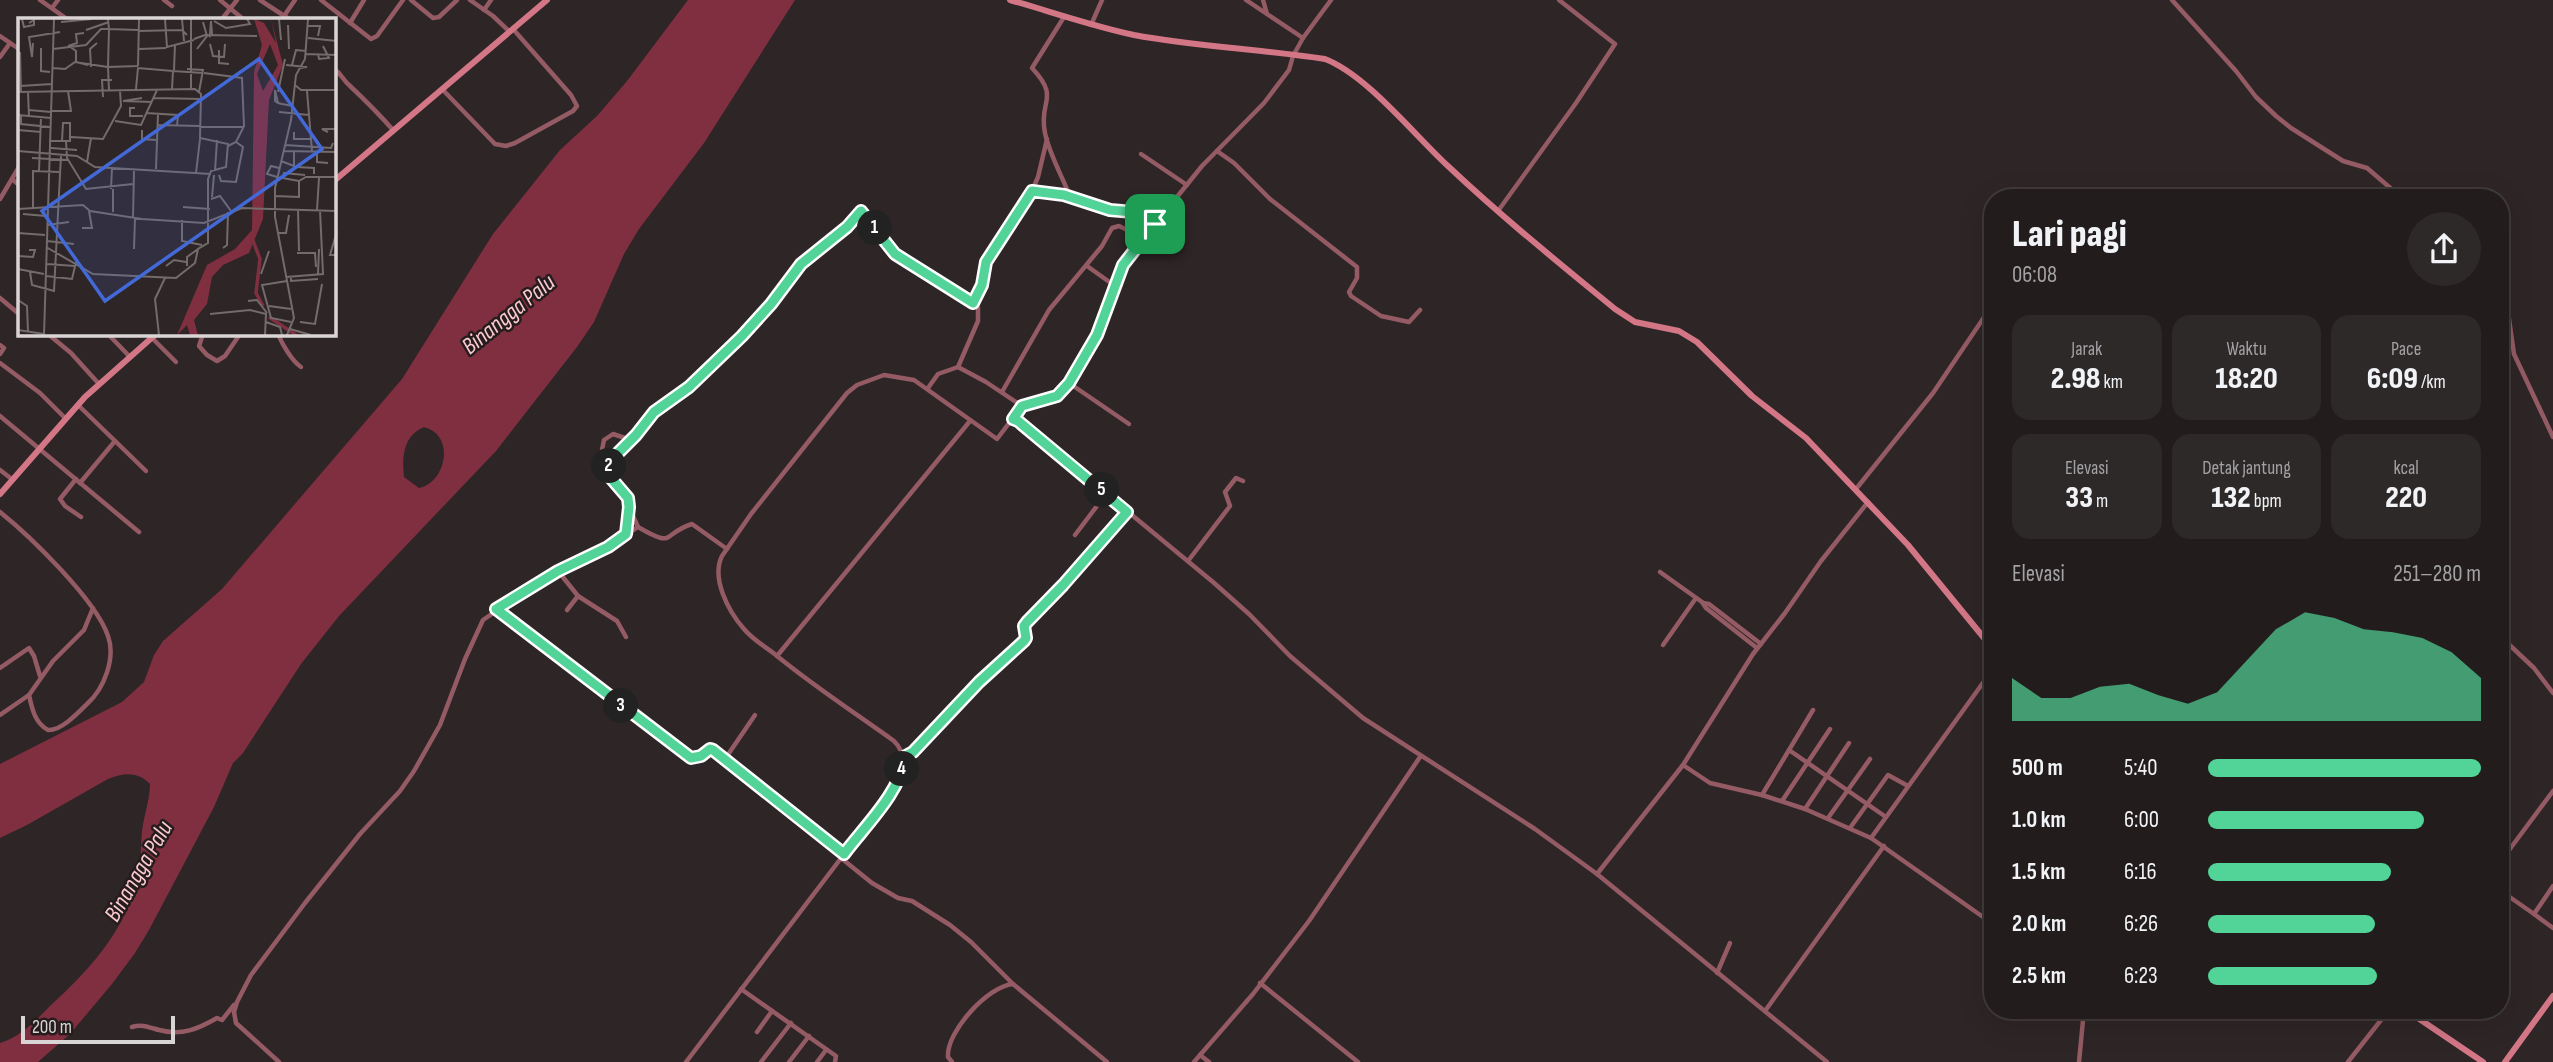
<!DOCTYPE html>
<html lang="id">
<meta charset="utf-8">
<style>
body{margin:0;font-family:"Sofia Sans Condensed",sans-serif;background:#2e2929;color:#f1f3f6;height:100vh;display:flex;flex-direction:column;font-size:26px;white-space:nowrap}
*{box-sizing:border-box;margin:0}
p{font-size:23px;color:#a2a1a3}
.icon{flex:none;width:38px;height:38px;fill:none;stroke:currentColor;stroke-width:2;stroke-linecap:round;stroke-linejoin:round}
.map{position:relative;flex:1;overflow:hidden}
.panel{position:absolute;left:1984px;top:189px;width:525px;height:830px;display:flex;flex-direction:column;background:#221c1c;border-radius:28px;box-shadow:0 7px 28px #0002,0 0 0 2px #3f3a3b}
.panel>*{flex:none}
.scale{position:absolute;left:21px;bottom:18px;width:154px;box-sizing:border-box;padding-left:7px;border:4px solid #dad5d5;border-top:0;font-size:19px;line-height:24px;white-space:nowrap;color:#dad5d5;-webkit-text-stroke:5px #241c1d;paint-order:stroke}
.pin{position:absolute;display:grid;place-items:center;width:60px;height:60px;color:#fff;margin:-30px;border-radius:14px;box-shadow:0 4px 10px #0006}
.km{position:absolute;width:35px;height:35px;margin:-18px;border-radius:50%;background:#222;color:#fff;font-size:19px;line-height:35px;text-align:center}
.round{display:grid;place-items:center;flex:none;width:74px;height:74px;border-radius:37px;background:#2e2929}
.overview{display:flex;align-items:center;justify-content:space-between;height:119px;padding:0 28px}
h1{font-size:38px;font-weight:800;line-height:52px}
.stats{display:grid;grid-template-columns:repeat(3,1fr);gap:10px;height:119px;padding:7px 28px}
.stats div{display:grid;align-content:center;border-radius:18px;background:#2e2929;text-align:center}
.stats b{font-size:30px;font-weight:800}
.stats small{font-size:19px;font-weight:400}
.stats p{font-size:19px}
.chart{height:196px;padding:14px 28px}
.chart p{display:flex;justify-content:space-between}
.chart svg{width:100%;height:126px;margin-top:7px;fill:#52d397;opacity:.7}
ul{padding:0 28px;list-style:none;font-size:23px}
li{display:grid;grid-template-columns:112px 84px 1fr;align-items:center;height:52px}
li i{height:18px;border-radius:9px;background:#52d397}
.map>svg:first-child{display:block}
</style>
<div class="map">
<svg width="2553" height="1062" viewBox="0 0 2553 1062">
<rect width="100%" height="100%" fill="#2e2526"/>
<!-- water -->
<path fill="#7f2f40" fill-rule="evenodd" d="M688 0H795L704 143 639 229 624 254 594 322 577 347 496 451 339 616 301 664 243 753 233 763 214 807 149 930 135 953 112 984 70 1034 38 1062H0V1043C21 1037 36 1020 51 1005 93 967 133 922 140 863 141 853 141 842 142 831 144 815 150 799 150 784 137 771 124 773 108 779L27 825 0 838V764L122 702 144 682 154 655 163 641 222 589 402 379 493 234 560 150 597 116 627 81ZM424 427C456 435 446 483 419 488L404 477C402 457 403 436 424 427Z"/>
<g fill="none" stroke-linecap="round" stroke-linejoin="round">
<!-- street -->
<g stroke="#955b64" stroke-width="4.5">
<path d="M40 0 67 19"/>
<path d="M164 0 172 6"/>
<path d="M220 0 243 19"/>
<path d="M260 0 289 19"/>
<path d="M321 0 371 39 377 36 403 0"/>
<path d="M411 0 433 18 439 17 457 0"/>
<path d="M470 0 493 16 510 32"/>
<path d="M1246 0 1303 38"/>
<path d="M1263 0 1267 14"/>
<path d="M2172 0 2236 71 2256 97 2276 116 2291 128 2343 161 2367 168 2402 198"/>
<path d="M52 8 58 0"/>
<path d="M484 10 491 0"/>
<path d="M284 16 295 0"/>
<path d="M1064 17 1032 68C1061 99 1038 100 1045 133 1049 153 1061 174 1069 194 1087 214 1120 205 1141 214 1146 216 1151 221 1155 224"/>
<path d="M222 19 237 0"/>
<path d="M350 23 364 0"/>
<path d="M1091 25 1102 0"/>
<path d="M0 36 19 49"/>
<path d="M0 57 10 43"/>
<path d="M334 69C342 74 343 80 349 85 365 100 379 114 393 130"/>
<path d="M442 89 495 144 506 146 515 143 573 111 577 106 571 95 513 29"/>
<path d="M1217 151 1234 163 1270 199 1357 267V278L1349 292 1351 296 1381 316 1409 322 1420 310"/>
<path d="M1141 154 1187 185"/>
<path d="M12 179 19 185"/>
<path d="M1032 191 1038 177 1047 139"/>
<path d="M0 199 19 167"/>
<path d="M1498 211 1576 103 1615 44 1559 0"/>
<path d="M1087 266 1115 286"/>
<path d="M2501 293 2508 312 2514 354 2553 437"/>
<path d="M0 298 19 314"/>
<path d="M973 303 982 285 986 262 1010 227 1029 193 1033 191 1071 197"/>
<path d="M48 334 71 353 99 384"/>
<path d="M108 334 130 357"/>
<path d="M203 334 199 346 207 355 217 361 225 356 240 334"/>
<path d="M278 334C282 344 292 361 301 367"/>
<path d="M152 338 176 362"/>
<path d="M0 345 4 348 0 354"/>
<path d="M0 363 40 393 66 419"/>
<path d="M1069 383 1129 424"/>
<path d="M928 388 938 374 958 367 986 382 1022 406"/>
<path d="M1002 392 1049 310 1102 246 1112 228 1119 226 1144 238"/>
<path d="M78 405 146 471"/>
<path d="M0 416 139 532"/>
<path d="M1013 419 1018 421 1213 582 1249 614 1290 656 1363 718 1535 829 1597 874 1827 1062"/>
<path d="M608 465 602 450 604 440 613 434 631 440"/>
<path d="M0 470 13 480"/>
<path d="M76 479 60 499 65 506 81 517"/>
<path d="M80 483 115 441"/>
<path d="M1856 489 1933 393 1993 304"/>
<path d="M0 512C30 536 96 600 108 636 116 658 104 689 87 704 78 713 61 731 48 730 35 723 32 709 29 695L53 661 84 630 93 608"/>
<path d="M638 527 629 507 628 498 610 477 609 466 614 457 636 435 654 412 689 387 742 336 771 304 801 264 847 227 861 211 895 254 978 308V321L958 367"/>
<path d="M626 534 629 511"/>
<path d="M1075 535 1106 494"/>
<path d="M1188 561 1230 506 1225 492 1236 478 1243 481"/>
<path d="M558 571 578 596 617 621 626 637"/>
<path d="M1660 572 1702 602 1706 608 1757 648"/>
<path d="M1703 603 1709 604 1761 644"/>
<path d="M496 609 691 758 701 756 710 749 713 750 844 854"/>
<path d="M567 610 578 596"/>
<path d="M2501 637 2534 668 2553 693"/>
<path d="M1663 645 1696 598"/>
<path d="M777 656 970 421"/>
<path d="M0 668 29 648 34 656 40 676"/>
<path d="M0 715 29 695"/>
<path d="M1789 750 1886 817"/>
<path d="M904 757 913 752 979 682 1024 641 1026 638 1024 628 1027 622 1063 585 1127 511"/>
<path d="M725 759 755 715"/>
<path d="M1683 765 1710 783 1762 795 1805 809 1871 838 1993 924"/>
<path d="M1762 795 1813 710"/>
<path d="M1782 801 1830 729"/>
<path d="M1805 809 1849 743"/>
<path d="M1828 818 1870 759"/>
<path d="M1850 828 1888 775 1908 786"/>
<path d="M1871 838 1993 669"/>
<path d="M841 858 872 883 898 898 912 901 950 925 971 942 1013 984 1107 1062"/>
<path d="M2501 861 2553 791"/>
<path d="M1597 874 1683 765 1753 654 1785 613 1821 561 1868 502"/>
<path d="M2501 891 2534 914 2553 886"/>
<path d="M2534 914 2553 928"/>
<path d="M1717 973 1730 943"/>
<path d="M1260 983 1358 1062"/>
<path d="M741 989 836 1056 835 1062"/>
<path d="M1765 1011 1884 846"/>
<path d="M132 1027C142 1024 148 1027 159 1030 182 1036 198 1029 217 1018L222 1020 234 1005"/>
<path d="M757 1032 772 1011"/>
<path d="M1200 1055 1209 1062"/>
<path d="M279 1062 236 1023 234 1012 237 1002 251 975 305 903 360 834 400 791 414 771 440 725 465 659 483 620 528 589 608 547 638 527C676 549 661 534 692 524L727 549"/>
<path d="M686 1062 883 803C896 784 914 761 894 741 855 713 815 687 777 656 766 647 753 640 744 629 728 611 711 578 722 556L751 514 847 393 857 385 884 375 914 380 997 439 1022 406 1057 396 1069 383 1097 335 1118 276 1131 254 1202 166 1264 103 1289 70 1293 56 1303 38 1331 0"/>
<path d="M761 1062 791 1023"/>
<path d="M789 1062 809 1036"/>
<path d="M817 1062 826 1050"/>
<path d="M952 1062 948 1057C946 1032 988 986 1013 984"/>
<path d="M1194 1062 1253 994 1309 921 1420 757"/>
<path d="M2079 1062 2084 1010"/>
<path d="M2348 1062 2381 1020 2394 1010"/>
</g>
<!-- secondary -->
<g stroke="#d37686" stroke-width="6">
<path d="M1010 0C1052 12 1092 26 1134 35 1197 47 1262 49 1325 59 1367 75 1415 136 1449 167 1502 217 1559 263 1615 309L1635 322 1679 331 1697 342 1752 396 1806 438 1908 545 1993 649"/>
<path d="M334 181 547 0"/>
<path d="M0 494 85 397 156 334"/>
<path d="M2406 1010 2483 1062"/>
<path d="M2505 1062 2553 996"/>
</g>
</g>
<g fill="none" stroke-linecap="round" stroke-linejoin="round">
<defs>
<path id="route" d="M1032 191 1064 195 1110 210 1133 212 1155 224 1123 265 1097 335 1069 383 1057 396 1022 406 1013 419 1018 421 1127 512 1063 585 1027 622 1024 626 1026 638 1024 641 979 682 913 752 904 757C903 790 863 828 844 854L713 750 710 749 701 756 691 758 496 609 558 571 608 547 626 534 629 507 628 498 610 477 609 466 614 457 636 435 654 412 689 387 742 336 771 304 801 264 847 227 861 211 895 254 973 303 982 285 986 262Z"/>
</defs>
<!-- route casing -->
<use href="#route" stroke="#fff" stroke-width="14"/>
<!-- route -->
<use href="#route" stroke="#52d397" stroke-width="9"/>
</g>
<g text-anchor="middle" stroke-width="5" stroke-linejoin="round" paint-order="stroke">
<!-- water labels -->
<g font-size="24" font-style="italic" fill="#fccad0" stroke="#241c1d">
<text transform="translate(508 314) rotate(-39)" y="8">Binangga Palu</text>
<text transform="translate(138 871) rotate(-60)" y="8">Binangga Palu</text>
</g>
</g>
<!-- overview -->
<g transform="translate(18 18)">
<rect width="318" height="318" fill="#2e2526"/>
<path d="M236 1 246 5 258 25 253 1 265 47 251 82 245 201 231 235 205 247 194 259 189 286 176 302 180 317H172L169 307 159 317 189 247 217 231 234 212 236 54 244 27ZM252 26 260 47 245 73 239 56Z" fill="#7f2f40" fill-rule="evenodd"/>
<path fill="none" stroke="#7f2f40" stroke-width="3.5" d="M234 220 242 241 238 275 245 288M251 299 278 317"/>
<path fill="none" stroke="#736b6c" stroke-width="2" d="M4 1 6 9 16 7V2L11 5M90 1 91 11 120 12M147 1 149 29 176 22M164 1 166 23M261 1 263 22M196 3 208 10 232 6 229 1M43 4 74 1M270 7 271 31M290 8H302L300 18M68 12 91 4M120 13 164 12 169 17M191 19 194 16 193 3 192 16M290 20 319 23M176 21 187 17 239 18M15 25 14 39 11 19 42 14M192 26 195 38 206 39 207 26M50 28 59 25 58 16 66 15M51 28 58 33V44L70 47M23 30V53L32 54M121 31 148 30M179 31 189 18 185 4M201 32V45L211 46M2 34 3 74M287 36 319 37M300 36 301 41 311 40 305 28M268 47 289 49 282 50M274 47 278 32 288 33M120 48 121 1M73 49 72 31 79 25M35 50 47 51 57 44 90 49 91 11H83L68 27 35 31M169 51 185 52 181 74M156 52 157 26M186 55 224 60 226 108 218 124 210 128M277 67 283 72H319M2 68 34 66M118 71 120 50 155 53M154 71 155 53 185 55M173 71V1M91 72 90 49 120 48M289 73 294 133M0 74 177 71 183 76 182 120 210 126 208 149 193 153 190 161V225L180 231 177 245 158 260 75 256 28 229M10 74 11 99M260 74 267 41M85 79 84 62H94M124 80 105 83 134 84M136 80 183 81M260 85 257 72V83L260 85 264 86 275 88M117 90H112V98H125M11 92 33 94M33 93H53L50 73M261 94 291 97M128 95 160 97 159 108M0 97 33 100M3 98V106L32 109M97 103 123 107 139 72M139 107 182 108M182 109H226M0 112 23 114M124 112V121L138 122M276 114V121H293M310 114 304 111H319M53 119 85 121 103 88 102 73M31 123H52V105H45L44 123M48 123 49 140 68 171 115 166M267 127 313 130 315 125M33 130 59 132M0 133 59 138 77 149 193 156M265 133 319 134M299 133V144L310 145M14 140 50 142M263 143 276 148V134M69 144 73 120M279 149 296 150V156M138 151 140 96M21 153 23 99M197 153 199 122M178 155 182 121M201 157 203 163 218 164 225 129 218 124M259 159 249 156 253 148 261 150M259 159 281 163M265 159 266 155 287 157M93 171 94 150M257 178 281 179V163L288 159H319M194 179 196 157M193 181 202 178 213 193M165 189 192 191M15 190V153L41 154M0 191 65 187 72 193 124 201 186 205 224 190 319 193M280 191 281 233M299 192 301 160M95 194V171M5 196 28 198M115 200 116 153M164 202V223L184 227M30 207 51 204M64 210H74L71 193M0 215 27 217M260 215H268L271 197M29 223 56 226M205 230 209 227 210 194M116 231 117 200M279 235H297L298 249M317 237H312L319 213M0 238 15 239 17 232H11M29 246 57 248M148 248 156 242 168 244M169 248V239L180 231M0 251 26 256M12 254 14 267 36 273 43 137M243 256 251 233M300 256 301 231M28 258 54 261 58 244M268 259 305 256 302 192M273 259V263L300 261M269 263 244 267 253 300 273 304M0 282 9 288 10 314M230 283 239 282 249 295M251 288 273 291M192 296 232 292 248 296 247 317M248 304 262 309 264 317M282 304 297 306 304 266M272 311 293 317M0 312 26 316M26 317 36 1M141 317 137 281 147 260M269 317 276 300 257 199V170L273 102 278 57 287 41 290 1"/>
<path fill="#4369d7" fill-opacity="0.15" stroke="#4369d7" stroke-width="3.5" d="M241 41 304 131 87 283 24 193Z"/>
<rect width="318" height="318" fill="none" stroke="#dad5d5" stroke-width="3.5"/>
</g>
</svg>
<div class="scale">200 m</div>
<div class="pin" style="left:1155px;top:224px;background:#1e9e55"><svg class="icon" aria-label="arrive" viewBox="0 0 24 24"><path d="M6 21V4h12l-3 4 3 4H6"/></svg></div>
<b class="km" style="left:875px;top:228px">1</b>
<b class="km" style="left:609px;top:466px">2</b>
<b class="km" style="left:621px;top:706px">3</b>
<b class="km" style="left:902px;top:769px">4</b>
<b class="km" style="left:1102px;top:490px">5</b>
<section class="panel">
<div class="overview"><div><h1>Lari pagi</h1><p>06:08</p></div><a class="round"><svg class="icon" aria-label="share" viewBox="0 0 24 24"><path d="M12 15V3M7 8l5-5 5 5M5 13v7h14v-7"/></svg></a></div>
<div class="stats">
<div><p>Jarak</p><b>2.98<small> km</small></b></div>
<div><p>Waktu</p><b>18:20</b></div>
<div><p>Pace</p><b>6:09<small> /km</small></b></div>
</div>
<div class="stats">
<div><p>Elevasi</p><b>33<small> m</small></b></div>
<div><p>Detak jantung</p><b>132<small> bpm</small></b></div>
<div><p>kcal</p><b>220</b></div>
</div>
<div class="chart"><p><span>Elevasi</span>251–280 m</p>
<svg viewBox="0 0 160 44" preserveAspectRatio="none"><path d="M0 44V29L10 36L20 36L30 32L40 31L50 35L60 38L70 34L80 23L90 12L100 6L110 8L120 12L130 13L140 15L150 20L160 29V44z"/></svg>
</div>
<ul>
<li><b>500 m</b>5:40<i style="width:100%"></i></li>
<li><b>1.0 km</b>6:00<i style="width:79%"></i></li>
<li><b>1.5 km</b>6:16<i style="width:67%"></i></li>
<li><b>2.0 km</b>6:26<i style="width:61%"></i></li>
<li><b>2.5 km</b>6:23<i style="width:62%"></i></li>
</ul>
</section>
</div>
